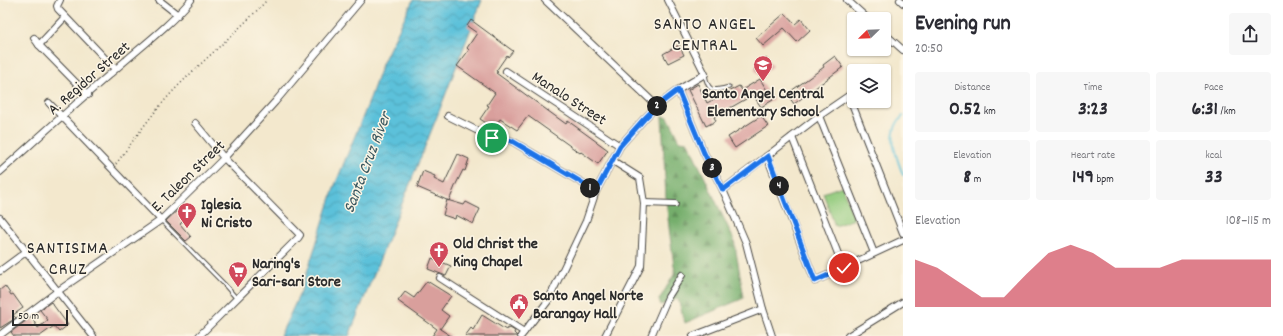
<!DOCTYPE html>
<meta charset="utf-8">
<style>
body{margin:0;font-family:Dekko,sans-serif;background:#f7f7f7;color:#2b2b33;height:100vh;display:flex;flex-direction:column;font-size:15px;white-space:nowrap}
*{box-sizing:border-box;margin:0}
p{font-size:13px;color:#7c7c81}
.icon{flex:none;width:22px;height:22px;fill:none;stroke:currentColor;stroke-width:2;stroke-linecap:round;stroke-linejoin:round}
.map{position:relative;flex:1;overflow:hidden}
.sheet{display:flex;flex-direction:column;background:#fff;width:380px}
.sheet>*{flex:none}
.needle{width:26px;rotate:247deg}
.tools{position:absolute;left:847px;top:12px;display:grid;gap:8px}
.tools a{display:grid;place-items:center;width:44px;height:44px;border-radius:4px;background:#fff;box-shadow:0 1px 3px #0004;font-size:20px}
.scale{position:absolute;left:12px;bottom:10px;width:56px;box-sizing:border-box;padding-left:4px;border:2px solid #2b2b2b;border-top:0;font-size:11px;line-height:14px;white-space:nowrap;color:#2b2b2b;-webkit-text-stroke:3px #fcf5e5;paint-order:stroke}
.pin{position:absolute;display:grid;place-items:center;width:34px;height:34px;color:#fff;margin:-17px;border:2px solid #fff;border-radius:50%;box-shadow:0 1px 4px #0007}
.km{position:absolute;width:20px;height:20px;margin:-10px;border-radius:50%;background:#222;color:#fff;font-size:11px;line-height:20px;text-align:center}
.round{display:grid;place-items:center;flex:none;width:42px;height:42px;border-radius:4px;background:#f7f7f7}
.headline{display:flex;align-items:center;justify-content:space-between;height:68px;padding:0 12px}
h1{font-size:22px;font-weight:800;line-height:30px}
.metrics{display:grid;grid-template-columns:repeat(3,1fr);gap:6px;height:68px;padding:4px 12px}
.metrics div{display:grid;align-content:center;border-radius:4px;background:#f7f7f7;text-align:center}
.metrics b{font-size:20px;font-weight:800}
.metrics small{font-size:11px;font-weight:400}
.metrics p{font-size:11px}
.chart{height:112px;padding:8px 12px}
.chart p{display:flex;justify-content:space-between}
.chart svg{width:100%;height:72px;margin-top:4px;fill:#d1495b;opacity:.7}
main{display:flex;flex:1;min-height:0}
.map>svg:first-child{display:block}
</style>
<main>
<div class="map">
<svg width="903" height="336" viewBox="0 0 903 336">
<defs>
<pattern id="forest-firs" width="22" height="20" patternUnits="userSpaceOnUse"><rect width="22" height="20" fill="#75ae6c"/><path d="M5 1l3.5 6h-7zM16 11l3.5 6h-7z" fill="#608e59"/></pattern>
<pattern id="water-waves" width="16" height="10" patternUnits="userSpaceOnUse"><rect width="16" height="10" fill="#5cc1da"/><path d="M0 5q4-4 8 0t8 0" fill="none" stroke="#4c9db1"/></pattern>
</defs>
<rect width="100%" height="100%" fill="#fcf5e5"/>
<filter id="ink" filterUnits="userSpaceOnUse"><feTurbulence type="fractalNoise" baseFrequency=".025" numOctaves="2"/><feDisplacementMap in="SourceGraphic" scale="8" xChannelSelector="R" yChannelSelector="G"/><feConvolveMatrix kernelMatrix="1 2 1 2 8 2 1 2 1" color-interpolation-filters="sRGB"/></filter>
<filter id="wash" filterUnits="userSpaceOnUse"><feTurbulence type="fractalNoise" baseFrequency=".012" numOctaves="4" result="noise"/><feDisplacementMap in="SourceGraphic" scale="16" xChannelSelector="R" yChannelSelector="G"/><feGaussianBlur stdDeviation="0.9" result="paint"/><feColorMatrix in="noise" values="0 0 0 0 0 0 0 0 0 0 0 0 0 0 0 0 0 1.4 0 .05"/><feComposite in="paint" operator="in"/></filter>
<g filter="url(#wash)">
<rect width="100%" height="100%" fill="#f3e8cd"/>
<!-- green -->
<path fill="#92ca7d" stroke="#5e7a54" d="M842 186 854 219 835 226 823 193Z"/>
<!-- forest -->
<path fill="url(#forest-firs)" stroke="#506c4c" d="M662 116 668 117 680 141 688 142 734 240 744 298 685 323 678 299 661 305 659 300 675 273 670 236 666 200Z"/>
<!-- water -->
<path fill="url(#water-waves)" stroke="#447682" d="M413 0H482L438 114 349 336H280L301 291 335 185 368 104 382 64Z"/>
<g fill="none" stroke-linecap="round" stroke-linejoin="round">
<!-- stream -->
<path stroke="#5cc1da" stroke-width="2" d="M903 116C885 132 896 156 903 175"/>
</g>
<g id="blocks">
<!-- building -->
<g fill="#d99f9c">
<path d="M785 13 795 24 801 19 810 30 797 42 784 28 763 46 756 38Z"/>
<path d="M471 20 513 51 508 57 507 55 496 71 498 72 496 73 566 124 568 121 608 150 598 164 581 152 580 153 528 116 517 130 500 119 494 128 480 119 489 106 487 105 495 93 457 66 469 50 467 48 477 33 467 26Z"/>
<path d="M679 45 684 55 668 63 663 54Z"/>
<path d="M835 56 843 67 794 104 787 94 824 67 823 65Z"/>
<path d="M766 58 773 66 761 77 754 69Z"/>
<path d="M760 79 773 100 761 107 753 95 714 117 716 121 706 126 688 90 698 84 707 103 739 86 742 90Z"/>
<path d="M761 116 768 126 735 148 728 137Z"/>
<path d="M458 154 469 159 465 171 463 170 456 184 449 201 417 187 423 171 435 176 434 179 444 184Z"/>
<path d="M447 200 464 205 466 202 480 209 473 224 456 215 455 219 443 215Z"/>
<path d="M182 206 190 215 180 224 191 237 186 241 166 221Z"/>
<path d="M432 258 451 266 446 276 428 269Z"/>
<path d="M427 281 451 296 441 310 449 316 440 329 451 336H432L437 329 398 301 405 292 414 298Z"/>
<path d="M5 286 11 295 13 294 23 308 13 315 16 318 0 328V290Z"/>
<path d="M51 302 68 325 59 332 54 326 40 336H14L11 332 31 317 38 328 48 320 40 310Z"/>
<path d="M482 315 506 330 507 328 509 329 510 328 515 331 514 333 517 336H465L471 328 473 330Z"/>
</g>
</g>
</g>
<g filter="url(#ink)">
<use href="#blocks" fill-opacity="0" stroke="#494743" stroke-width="1"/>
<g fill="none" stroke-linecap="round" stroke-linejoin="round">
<defs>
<g id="service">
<path d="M705 74C708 93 713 91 729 87"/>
<path d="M161 220 224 284 237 299"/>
</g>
<g id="minor">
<path d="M60 0 57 6 58 9 115 69"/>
<path d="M159 0 178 15"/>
<path d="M545 0 657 106"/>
<path d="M847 0 868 19"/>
<path d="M900 0 903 3"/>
<path d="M884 33 903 50"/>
<path d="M34 38 39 45 65 17"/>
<path d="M39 45 88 95"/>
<path d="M506 71 620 146"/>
<path d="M678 90 704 153 723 190 746 243 763 309 772 336"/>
<path d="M849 96 903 233"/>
<path d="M49 103 161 220"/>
<path d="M448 116 492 138H502L512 141 596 191"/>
<path d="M819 116 874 253"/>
<path d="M195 123 224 158 300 235 298 238 199 336"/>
<path d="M792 137 844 269"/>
<path d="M767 156 815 281 903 240"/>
<path d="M0 172C39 137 77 102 117 68 142 46 169 26 191 0"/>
<path d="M723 190 819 116 854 92"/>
<path d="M644 203 675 204"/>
<path d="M0 218 93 336"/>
<path d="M0 271 27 251"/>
<path d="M440 278 524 332"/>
<path d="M0 335 58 291 161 220 224 158 275 102 361 0"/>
<path d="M521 336 548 301 586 221 596 191 620 146 644 119 657 106 678 90 705 74 668 0"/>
<path d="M605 336 641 266 644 203 640 178 613 161"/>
<path d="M651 336 668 297 682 275"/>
<path d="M693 336 763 309"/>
<path d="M848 336 903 302"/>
</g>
</defs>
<!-- service casing -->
<use href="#service" stroke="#494743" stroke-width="5"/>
<!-- minor casing -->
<use href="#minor" stroke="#494743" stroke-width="8"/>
<!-- path -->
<path stroke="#494743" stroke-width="1.5" stroke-dasharray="1 3" stroke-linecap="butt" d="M116 164C136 137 155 109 179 85 208 56 239 30 267 0"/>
<!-- service -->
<use href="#service" stroke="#fff" stroke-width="3"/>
<!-- minor -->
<use href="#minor" stroke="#fff" stroke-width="6"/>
</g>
</g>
<g fill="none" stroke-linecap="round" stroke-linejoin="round" filter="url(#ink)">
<defs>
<path id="route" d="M492 138H502L512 141 596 191 620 146 644 119 657 106 678 90 704 153 723 190 768 156 815 281 844 268"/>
</defs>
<!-- route casing -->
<use href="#route" stroke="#fff" stroke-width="8"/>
<!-- route -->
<use href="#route" stroke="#1a73e8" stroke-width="5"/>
</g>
<!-- icons -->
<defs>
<symbol id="school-pin" viewBox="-11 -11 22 30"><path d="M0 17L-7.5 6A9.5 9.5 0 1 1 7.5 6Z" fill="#d1495b" stroke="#fcf5e5"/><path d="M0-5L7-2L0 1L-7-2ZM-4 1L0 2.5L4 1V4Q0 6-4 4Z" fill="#fff"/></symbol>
<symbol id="church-pin" viewBox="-11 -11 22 30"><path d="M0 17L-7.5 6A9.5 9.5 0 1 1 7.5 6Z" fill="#d1495b" stroke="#fcf5e5"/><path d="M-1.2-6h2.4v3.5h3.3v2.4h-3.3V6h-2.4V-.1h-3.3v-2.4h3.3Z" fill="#fff"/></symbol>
<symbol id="supermarket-pin" viewBox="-11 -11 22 30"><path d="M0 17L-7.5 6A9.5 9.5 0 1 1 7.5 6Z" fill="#d1495b" stroke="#fcf5e5"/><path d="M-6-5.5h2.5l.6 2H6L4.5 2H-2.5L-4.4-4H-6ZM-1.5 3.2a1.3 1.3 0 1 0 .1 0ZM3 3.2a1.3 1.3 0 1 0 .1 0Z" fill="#fff"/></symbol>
<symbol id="civic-pin" viewBox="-11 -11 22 30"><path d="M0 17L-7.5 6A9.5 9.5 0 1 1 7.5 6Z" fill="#d1495b" stroke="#fcf5e5"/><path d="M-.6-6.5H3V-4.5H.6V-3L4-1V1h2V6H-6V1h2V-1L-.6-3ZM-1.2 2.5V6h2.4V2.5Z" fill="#fff"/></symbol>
</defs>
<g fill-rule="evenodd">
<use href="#school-pin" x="752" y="54" width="22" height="30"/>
<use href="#church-pin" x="176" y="201" width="22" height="30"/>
<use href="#church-pin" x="428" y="240" width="22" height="30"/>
<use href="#supermarket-pin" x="227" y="260" width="22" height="30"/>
<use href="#civic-pin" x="508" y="292" width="22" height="30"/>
</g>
<g text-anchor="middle" stroke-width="3" stroke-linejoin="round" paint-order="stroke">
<!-- street labels -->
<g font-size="16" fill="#2b2b2b" stroke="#fcf5e5">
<text transform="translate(88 77) rotate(-41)" y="6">A. Regidor Street</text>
<text transform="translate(570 97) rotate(33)" y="6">Manalo Street</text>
<text transform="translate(187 175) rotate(-44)" y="6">E. Taleon Street</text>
</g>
<!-- poi labels -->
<g font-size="16" font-weight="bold" fill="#2b2b2b" stroke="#fcf5e5" text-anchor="start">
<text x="763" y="98" text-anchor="middle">Santo Angel Central<tspan x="763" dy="18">Elementary School</tspan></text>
<text x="201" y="209">Iglesia<tspan x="201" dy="18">Ni Cristo</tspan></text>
<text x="453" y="248">Old Christ the<tspan x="453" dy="18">King Chapel</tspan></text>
<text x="252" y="268">Naring's<tspan x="252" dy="18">Sari-sari Store</tspan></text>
<text x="533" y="300">Santo Angel Norte<tspan x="533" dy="18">Barangay Hall</tspan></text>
</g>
<!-- water labels -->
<g font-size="17" font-style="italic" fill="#3a5860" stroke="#fcf5e5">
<text transform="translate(366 162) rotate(-69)" y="6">Santa Cruz River</text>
</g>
<!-- quarter labels -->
<g font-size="18" letter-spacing="1" fill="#2b2b2b" stroke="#fcf5e5">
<text x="705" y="29">SANTO ANGEL<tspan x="705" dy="21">CENTRAL</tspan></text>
<text x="68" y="253">SANTISIMA<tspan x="68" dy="21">CRUZ</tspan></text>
</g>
</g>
</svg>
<div class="tools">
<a><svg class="needle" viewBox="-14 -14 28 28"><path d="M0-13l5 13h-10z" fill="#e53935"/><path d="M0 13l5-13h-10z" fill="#7c7c81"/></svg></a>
<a><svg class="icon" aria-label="layers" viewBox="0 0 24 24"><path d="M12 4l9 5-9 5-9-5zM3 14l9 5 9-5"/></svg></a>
</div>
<div class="scale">50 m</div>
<div class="pin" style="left:492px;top:138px;background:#1e9e55"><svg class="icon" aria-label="arrive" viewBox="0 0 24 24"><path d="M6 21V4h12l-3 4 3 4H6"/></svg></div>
<div class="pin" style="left:844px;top:268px;background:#d93025"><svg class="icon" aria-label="check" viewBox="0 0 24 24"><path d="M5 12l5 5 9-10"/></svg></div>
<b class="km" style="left:590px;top:188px">1</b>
<b class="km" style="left:657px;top:106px">2</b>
<b class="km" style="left:712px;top:168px">3</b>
<b class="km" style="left:779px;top:186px">4</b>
</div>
<section class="sheet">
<div class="headline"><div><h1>Evening run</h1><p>20:50</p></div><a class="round"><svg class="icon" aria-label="share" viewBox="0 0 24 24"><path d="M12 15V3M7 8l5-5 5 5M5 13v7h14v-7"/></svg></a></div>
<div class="metrics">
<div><p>Distance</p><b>0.52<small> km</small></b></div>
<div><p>Time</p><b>3:23</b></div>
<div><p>Pace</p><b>6:31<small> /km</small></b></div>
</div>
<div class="metrics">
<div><p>Elevation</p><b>8<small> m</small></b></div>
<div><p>Heart rate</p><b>149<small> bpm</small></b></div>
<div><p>kcal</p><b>33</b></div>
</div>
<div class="chart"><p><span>Elevation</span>108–115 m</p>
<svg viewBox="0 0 160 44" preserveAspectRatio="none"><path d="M0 44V15L10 20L20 29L30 38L40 38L50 24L60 11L70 6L80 11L90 20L100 20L110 20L120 15L130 15L140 15L150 15L160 15V44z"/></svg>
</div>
</section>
</main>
